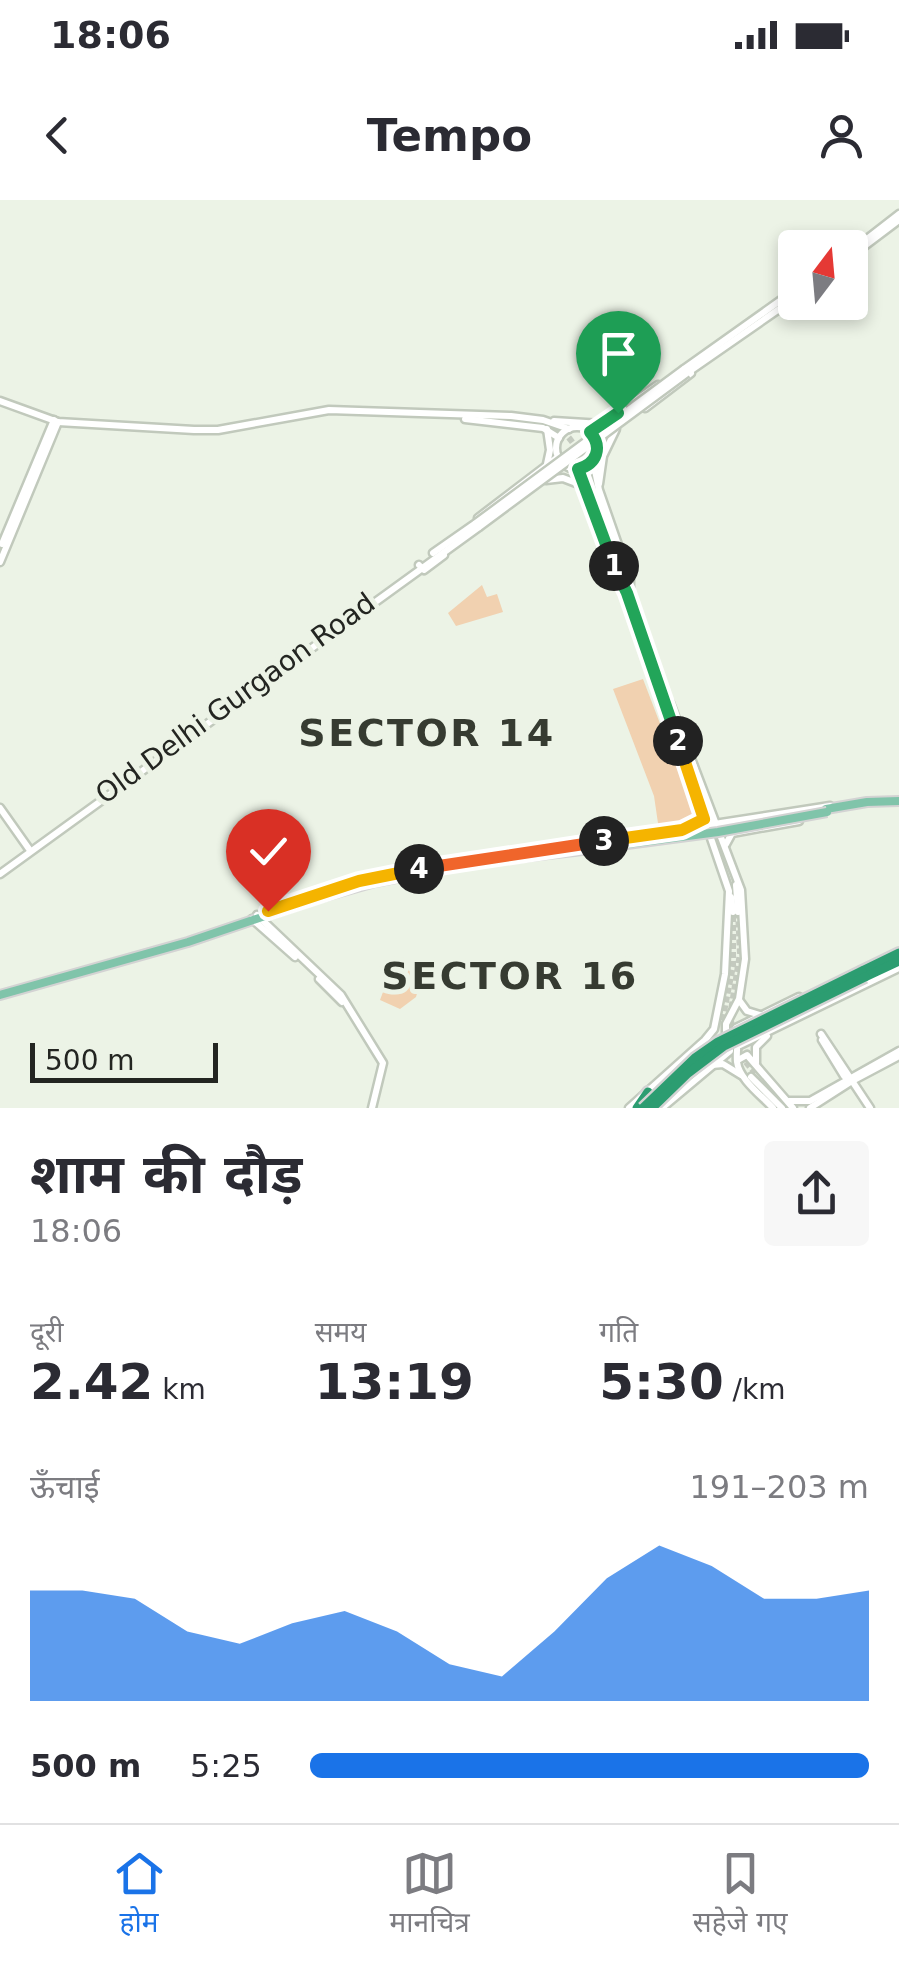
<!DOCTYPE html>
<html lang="hi">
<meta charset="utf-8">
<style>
body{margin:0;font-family:"DejaVu Sans","Noto Sans Devanagari",sans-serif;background:#f7f7f7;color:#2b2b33;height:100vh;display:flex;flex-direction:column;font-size:38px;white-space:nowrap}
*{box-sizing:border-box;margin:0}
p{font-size:32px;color:#7c7c81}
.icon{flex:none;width:55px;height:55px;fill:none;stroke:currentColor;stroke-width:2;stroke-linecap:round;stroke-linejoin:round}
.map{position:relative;height:908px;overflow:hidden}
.sheet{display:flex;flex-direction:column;background:#fff;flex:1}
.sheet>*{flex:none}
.needle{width:65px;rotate:16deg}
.buttons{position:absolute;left:778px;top:30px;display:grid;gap:20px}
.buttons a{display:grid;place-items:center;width:90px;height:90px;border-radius:10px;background:#fff;box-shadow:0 5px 15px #0003;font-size:50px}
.scale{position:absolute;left:30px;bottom:25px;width:188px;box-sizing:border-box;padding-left:10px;border:5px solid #232521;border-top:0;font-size:28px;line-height:35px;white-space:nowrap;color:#232521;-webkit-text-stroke:8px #ecf3e6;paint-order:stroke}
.pin{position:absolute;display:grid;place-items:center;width:85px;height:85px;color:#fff;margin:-102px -42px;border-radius:50% 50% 50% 0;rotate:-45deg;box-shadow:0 0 10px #0007}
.pin .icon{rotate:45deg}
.km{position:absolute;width:50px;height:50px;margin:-25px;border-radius:50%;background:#222;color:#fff;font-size:28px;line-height:50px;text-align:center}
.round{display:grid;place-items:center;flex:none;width:105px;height:105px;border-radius:10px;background:#f7f7f7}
.head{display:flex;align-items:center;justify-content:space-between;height:170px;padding:0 30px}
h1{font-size:55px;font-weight:700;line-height:75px}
.metrics{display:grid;grid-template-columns:repeat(3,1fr);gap:15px;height:170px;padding:10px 30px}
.metrics div{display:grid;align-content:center}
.metrics b{font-size:50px;font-weight:700}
.metrics small{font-size:28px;font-weight:400}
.metrics p{font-size:28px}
.chart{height:280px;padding:20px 30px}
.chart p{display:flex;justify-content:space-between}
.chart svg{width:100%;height:180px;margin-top:10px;fill:#1a73e8;opacity:.7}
ul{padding:0 30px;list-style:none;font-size:32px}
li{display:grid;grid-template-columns:160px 120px 1fr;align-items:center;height:75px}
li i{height:25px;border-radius:12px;background:#1a73e8}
.status{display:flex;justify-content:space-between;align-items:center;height:70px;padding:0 50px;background:#fff;direction:ltr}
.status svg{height:28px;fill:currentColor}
header{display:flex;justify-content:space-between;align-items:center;height:130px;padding:0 30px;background:#fff;font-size:45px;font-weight:700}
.dock{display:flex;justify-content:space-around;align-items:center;height:140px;border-top:2px solid #e1e1e2;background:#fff;font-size:28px;color:#7c7c81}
.dock a{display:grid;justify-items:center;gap:5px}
.dock .active{color:#1a73e8}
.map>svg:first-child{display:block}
</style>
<div class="status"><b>18:06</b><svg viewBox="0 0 49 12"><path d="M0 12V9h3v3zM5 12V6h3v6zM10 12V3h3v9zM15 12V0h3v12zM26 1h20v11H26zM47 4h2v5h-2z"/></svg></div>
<header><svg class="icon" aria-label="back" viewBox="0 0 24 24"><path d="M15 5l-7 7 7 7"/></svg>Tempo<svg class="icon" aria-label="person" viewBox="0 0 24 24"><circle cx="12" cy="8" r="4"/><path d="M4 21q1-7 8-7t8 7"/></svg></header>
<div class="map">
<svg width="899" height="908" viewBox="0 0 899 908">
<rect width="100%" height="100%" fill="#ecf3e6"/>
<!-- green -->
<g fill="#f1d1b0">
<path d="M482 385 487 397 497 394 503 412 456 426 448 413Z"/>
<path d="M643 479 695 615 682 626 659 630 654 596 613 489Z"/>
<path d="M399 760 420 782 416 797 400 809 380 800 394 763Z"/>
</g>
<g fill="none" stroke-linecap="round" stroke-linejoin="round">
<!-- secondary-tunnel -->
<g stroke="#c4cabf" stroke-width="6" stroke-dasharray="6 3" stroke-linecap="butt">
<path d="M555 226C590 244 613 342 626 380"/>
<path d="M724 829 723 817 733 766V712"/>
<path d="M734 834 730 817 740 753 738 712"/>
<path d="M738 846 744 860 755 873"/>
</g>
<defs>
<g id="secondary">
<path d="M850 52 899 14"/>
<path d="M850 57 899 20"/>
<path d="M684 169 795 90"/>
<path d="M687 173 795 98"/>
<path d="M0 201 58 222 194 230H218L329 210 511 216 543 220 569 229"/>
<path d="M645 208 691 173"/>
<path d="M465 219 543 228 559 238"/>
<path d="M554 221 602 224"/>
<circle cx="577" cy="248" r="21"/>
<path d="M590 232 658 185"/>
<path d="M593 261 599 290 630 379V393"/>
<path d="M547 264 550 250 547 229"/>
<path d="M578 269 620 382 627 393 729 691 725 774 714 829 705 840 629 908"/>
<path d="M546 280 563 278 584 286"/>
<path d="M599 284 603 256 616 229"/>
<path d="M478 318 558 257"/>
<path d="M2 344 54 220"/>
<path d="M433 353 476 323"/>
<path d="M0 362 58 222"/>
<path d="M419 365 424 370 444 355"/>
<path d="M670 503 741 690 745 759 739 799 726 824V834"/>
<path d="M0 608 29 649"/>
<path d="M726 644 732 633 799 621"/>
<path d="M540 651 830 606"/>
<path d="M0 674 479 327"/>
<path d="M736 685 738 712"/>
<path d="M731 697 733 712"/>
<path d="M257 715 341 795 383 863 372 908"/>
<path d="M252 719 295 757"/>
<path d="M319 779 342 802"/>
<path d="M739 800 747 811 760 815"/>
<path d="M821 834 870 908"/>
<path d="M822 840 844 876"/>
<path d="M740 845 899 768"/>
<path d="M738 860 747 855 793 908"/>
<path d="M756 863V847L767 836"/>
<path d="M712 865 723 864 741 875"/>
<path d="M751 877 782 908"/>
<path d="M789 901H810L899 851"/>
<path d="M662 908 730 851V841"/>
<path d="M773 908C762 896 739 879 737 862 736 850 739 841 736 828L799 797"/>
<path d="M810 908 852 881 899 856"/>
</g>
<g id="primary">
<path d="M826 609 867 602 899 601"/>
<path d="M0 795 188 742 315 699 375 682 472 663 574 651"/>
</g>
<g id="highway">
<path d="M862 771 899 753"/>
<path d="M865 777 899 761"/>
<path d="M637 908 648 892"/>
</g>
</defs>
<!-- secondary casing -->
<use href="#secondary" stroke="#c1c9bc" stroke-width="11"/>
<!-- primary casing -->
<use href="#primary" stroke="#d3d3d3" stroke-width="12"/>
<!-- highway casing -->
<use href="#highway" stroke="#d3d3d3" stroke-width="14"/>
<!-- secondary -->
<use href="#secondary" stroke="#fff" stroke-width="6"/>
<!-- primary -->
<use href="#primary" stroke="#80c4aa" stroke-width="8"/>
<!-- highway -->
<use href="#highway" stroke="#2c9d71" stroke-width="9"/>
<defs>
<g id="secondary-bridge">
<path d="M476 323 684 169"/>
<path d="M479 327 687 173"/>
</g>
<path id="primary-bridge" d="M574 651 718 632 827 612"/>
<g id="highway-bridge">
<path d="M643 908 695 858 718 842 862 771"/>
<path d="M652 908 687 874 724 846 865 777"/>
</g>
</defs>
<!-- secondary-bridge casing -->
<use href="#secondary-bridge" stroke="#c1c9bc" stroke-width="11" stroke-linecap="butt"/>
<!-- primary-bridge casing -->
<use href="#primary-bridge" stroke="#d3d3d3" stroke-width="12" stroke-linecap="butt"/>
<!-- highway-bridge casing -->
<use href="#highway-bridge" stroke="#d3d3d3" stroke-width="14" stroke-linecap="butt"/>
<!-- secondary-bridge -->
<use href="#secondary-bridge" stroke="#fff" stroke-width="6"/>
<!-- primary-bridge -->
<use href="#primary-bridge" stroke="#80c4aa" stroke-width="8"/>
<!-- highway-bridge -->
<use href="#highway-bridge" stroke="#2c9d71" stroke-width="9"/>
</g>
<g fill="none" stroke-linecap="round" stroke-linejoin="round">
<defs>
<path id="split-1" d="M614 366 578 269C597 264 603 247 590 232L618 213"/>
<path id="split-2" d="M614 366 627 393 678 541"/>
<path id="split-3" d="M604 641 682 630 704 619 678 541"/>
<path id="split-4" d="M419 669 604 641"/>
<path id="split-5" d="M268 711 359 681 419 669"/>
</defs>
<!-- split-1 casing -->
<use href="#split-1" stroke="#fff" stroke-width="20"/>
<!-- split-2 casing -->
<use href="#split-2" stroke="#fff" stroke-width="20"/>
<!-- split-3 casing -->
<use href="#split-3" stroke="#fff" stroke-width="20"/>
<!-- split-4 casing -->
<use href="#split-4" stroke="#fff" stroke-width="20"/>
<!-- split-5 casing -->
<use href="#split-5" stroke="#fff" stroke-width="20"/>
<!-- split-1 -->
<use href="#split-1" stroke="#22a559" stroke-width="12"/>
<!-- split-2 -->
<use href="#split-2" stroke="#22a559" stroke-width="12"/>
<!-- split-3 -->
<use href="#split-3" stroke="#f5b400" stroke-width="12"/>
<!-- split-4 -->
<use href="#split-4" stroke="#f0652b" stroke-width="12"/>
<!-- split-5 -->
<use href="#split-5" stroke="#f5b400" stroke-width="12"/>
</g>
<g text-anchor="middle" stroke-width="10" stroke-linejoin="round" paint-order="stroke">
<!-- street labels -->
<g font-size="28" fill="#232521" stroke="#ecf3e6">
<text transform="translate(235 498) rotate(-36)" y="10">Old Delhi Gurgaon Road</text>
</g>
<!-- district labels -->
<g font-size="38" font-weight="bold" letter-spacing="2.5" fill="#363b31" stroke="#ecf3e6">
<text x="427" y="546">SECTOR 14</text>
<text x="510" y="789">SECTOR 16</text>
</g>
</g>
</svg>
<div class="buttons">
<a><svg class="needle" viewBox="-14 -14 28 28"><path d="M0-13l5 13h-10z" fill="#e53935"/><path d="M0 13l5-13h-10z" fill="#7c7c81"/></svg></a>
</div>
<div class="scale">500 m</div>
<div class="pin" style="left:618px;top:213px;background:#1e9e55"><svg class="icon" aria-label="arrive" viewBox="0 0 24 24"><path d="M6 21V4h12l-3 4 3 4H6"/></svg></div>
<div class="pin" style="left:268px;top:711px;background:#d93025"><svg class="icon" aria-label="check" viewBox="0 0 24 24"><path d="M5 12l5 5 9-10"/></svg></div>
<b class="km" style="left:614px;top:366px">1</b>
<b class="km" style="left:678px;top:541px">2</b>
<b class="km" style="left:604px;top:641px">3</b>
<b class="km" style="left:419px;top:669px">4</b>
</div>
<section class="sheet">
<div class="head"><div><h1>शाम की दौड़</h1><p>18:06</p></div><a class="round"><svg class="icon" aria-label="share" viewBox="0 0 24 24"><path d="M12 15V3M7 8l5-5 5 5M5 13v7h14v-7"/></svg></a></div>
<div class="metrics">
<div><p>दूरी</p><b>2.42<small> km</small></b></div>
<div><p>समय</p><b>13:19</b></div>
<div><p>गति</p><b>5:30<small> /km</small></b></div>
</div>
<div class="chart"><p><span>ऊँचाई</span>191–203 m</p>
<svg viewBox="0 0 160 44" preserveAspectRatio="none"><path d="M0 44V17L10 17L20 19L30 27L40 30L50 25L60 22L70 27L80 35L90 38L100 27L110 14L120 6L130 11L140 19L150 19L160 17V44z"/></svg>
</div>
<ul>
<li><b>500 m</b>5:25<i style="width:100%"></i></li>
</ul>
</section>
<nav class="dock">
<a class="active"><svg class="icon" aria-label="home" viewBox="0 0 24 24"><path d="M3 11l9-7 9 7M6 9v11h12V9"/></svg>होम</a>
<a><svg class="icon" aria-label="map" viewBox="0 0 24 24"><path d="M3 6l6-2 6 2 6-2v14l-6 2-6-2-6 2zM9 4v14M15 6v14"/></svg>मानचित्र</a>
<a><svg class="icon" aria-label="saved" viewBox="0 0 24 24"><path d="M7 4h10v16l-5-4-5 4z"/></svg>सहेजे गए</a>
</nav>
